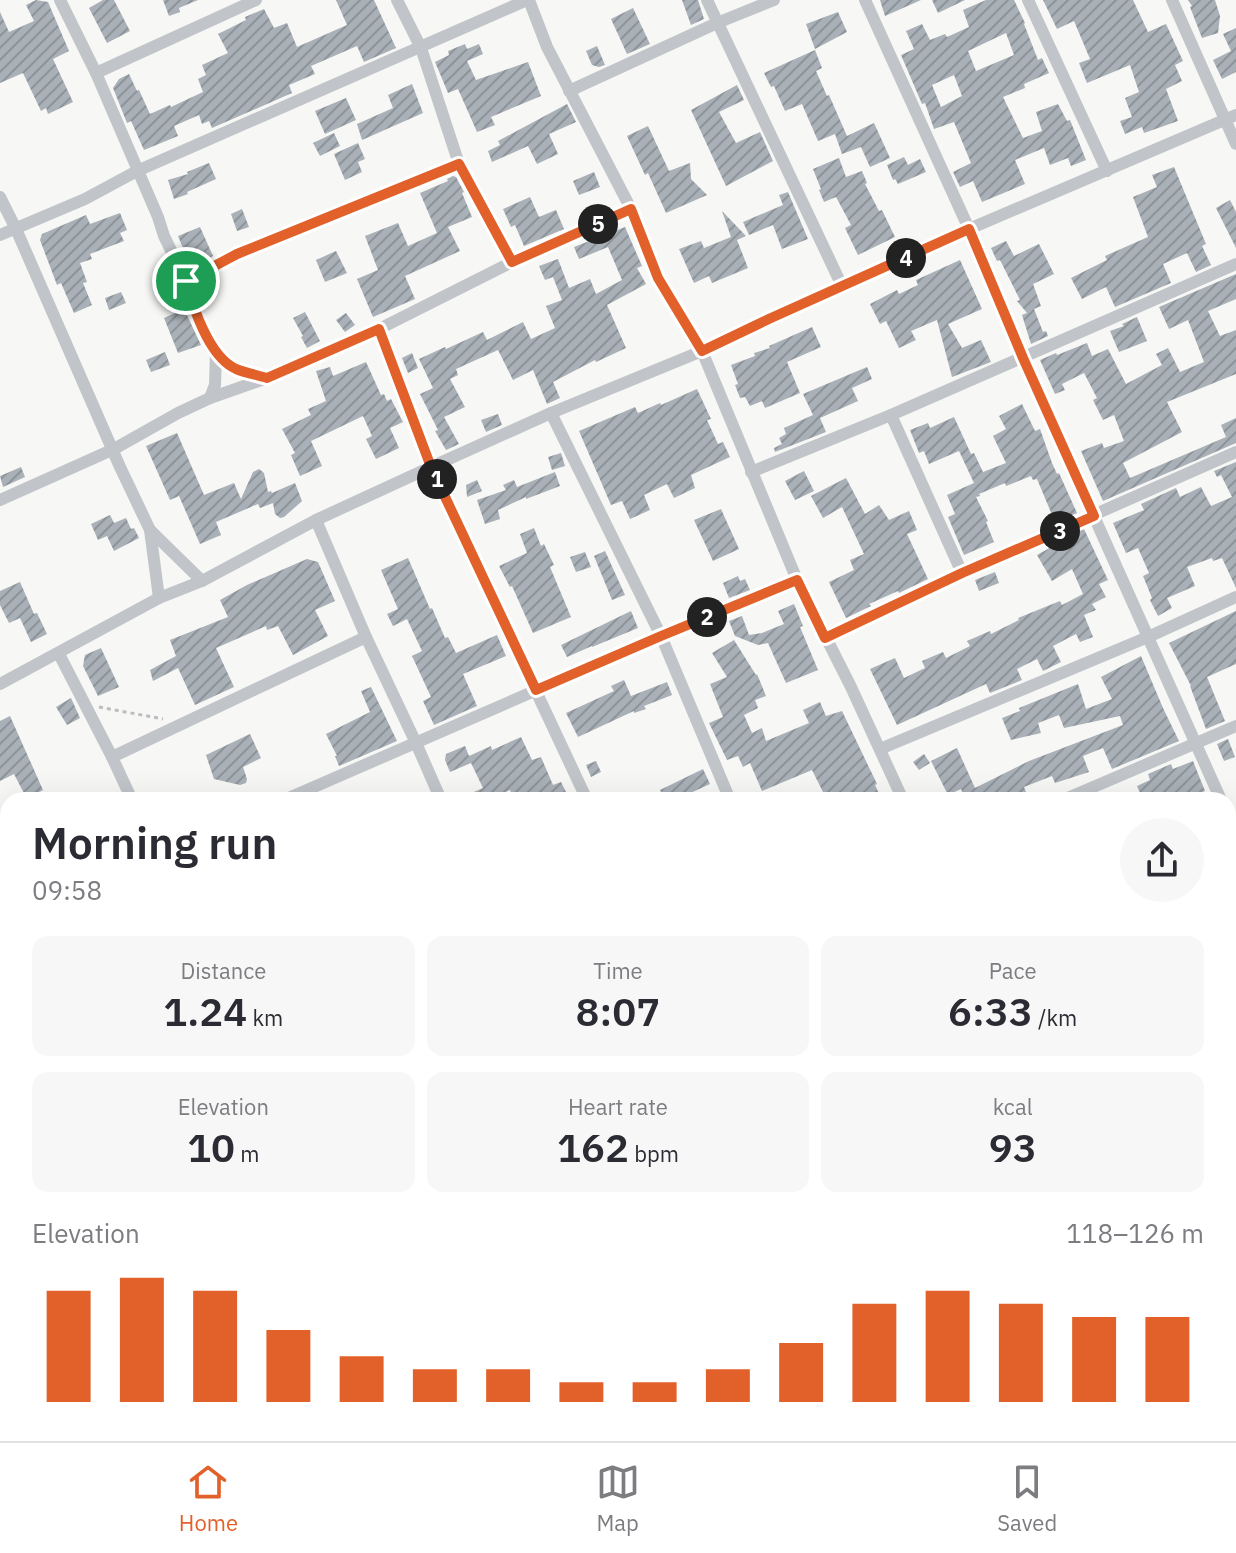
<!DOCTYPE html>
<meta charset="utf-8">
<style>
body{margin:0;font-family:"IBM Plex Sans",sans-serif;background:#f7f7f7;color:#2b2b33;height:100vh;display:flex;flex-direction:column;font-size:30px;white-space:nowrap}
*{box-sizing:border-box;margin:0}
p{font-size:26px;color:#7c7c81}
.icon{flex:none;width:44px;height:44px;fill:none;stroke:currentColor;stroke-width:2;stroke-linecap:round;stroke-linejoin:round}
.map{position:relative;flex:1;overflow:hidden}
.sheet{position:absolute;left:0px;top:792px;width:1236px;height:650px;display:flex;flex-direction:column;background:#fff;border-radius:24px 24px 0 0;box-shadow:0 8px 32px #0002}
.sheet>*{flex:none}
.pin{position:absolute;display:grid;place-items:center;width:68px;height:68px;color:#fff;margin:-34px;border:4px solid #fff;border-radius:50%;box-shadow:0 2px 8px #0007}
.km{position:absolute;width:40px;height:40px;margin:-20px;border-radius:50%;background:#222;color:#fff;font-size:22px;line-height:40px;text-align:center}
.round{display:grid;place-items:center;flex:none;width:84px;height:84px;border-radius:42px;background:#f7f7f7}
.summary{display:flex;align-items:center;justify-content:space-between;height:136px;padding:0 32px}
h1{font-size:44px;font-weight:600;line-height:60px}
.figures{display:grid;grid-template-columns:repeat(3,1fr);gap:12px;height:136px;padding:8px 32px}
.figures div{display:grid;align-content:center;border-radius:16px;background:#f7f7f7;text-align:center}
.figures b{font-size:40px;font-weight:600}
.figures small{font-size:22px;font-weight:400}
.figures p{font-size:22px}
.chart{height:224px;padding:16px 32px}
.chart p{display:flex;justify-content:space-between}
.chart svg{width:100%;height:144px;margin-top:8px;stroke:#e2612a;stroke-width:6}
.dock{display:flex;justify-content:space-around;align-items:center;height:112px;border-top:2px solid #e1e1e2;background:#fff;font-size:22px;color:#7c7c81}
.dock a{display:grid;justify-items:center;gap:4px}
.dock .current{color:#e2612a}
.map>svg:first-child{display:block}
</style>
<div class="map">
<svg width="1236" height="1441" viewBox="0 0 1236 1441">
<defs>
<pattern id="building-hatch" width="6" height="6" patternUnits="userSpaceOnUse" patternTransform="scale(2)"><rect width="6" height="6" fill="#a9b0b7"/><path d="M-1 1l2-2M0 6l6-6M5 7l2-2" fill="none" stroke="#8d949a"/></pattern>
</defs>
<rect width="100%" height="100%" fill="#f7f8f5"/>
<!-- building -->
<g fill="url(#building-hatch)" fill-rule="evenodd">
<path d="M36 0 48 2 69 51 53 59 73 102 48 114 46 108 41 111 23 73 0 83V12L9 32 34 21 26 5Z"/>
<path d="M103 0H114L130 31 107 43 89 8Z"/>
<path d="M163 0H198L179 8 180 12 169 16Z"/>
<path d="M336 0H374L396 48 364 62 357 46 311 66 315 74 289 85 292 93 212 128 209 121 202 124 199 115 174 126 178 136 144 150 131 121 127 123 113 88 119 79 129 74 137 91 139 90 150 114 170 105 171 107 203 92 198 79 206 75 202 65 228 53 218 34 246 20 245 17 264 9 274 28 287 23 297 47 347 25Z"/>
<path d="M682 0H698L704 19 691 25Z"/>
<path d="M880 0H921L885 16Z"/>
<path d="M932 0H965L938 13Z"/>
<path d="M986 0H1014L1025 23 1024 24 1038 60 1042 58 1049 73 1024 84 1025 88 1003 97 1023 138 1042 131 1036 112 1058 104 1067 121 1070 120 1086 160 1071 166 1068 158 1050 165 1044 148 1015 160 1025 184 982 202 973 181 960 187 953 172 971 163 954 122 934 129 925 103 922 104 901 55 914 49 906 31 922 24 930 40 945 34 947 37 969 27 963 10ZM1006 33 1014 55 976 71 968 51ZM954 75 962 96 941 107 932 85Z"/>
<path d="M1043 0H1133L1148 32 1166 24 1183 61 1175 65 1182 81 1166 89 1178 121 1144 133 1142 127 1125 134 1120 121 1132 117 1125 98 1139 92 1130 65 1087 83 1079 63 1090 59 1074 21 1057 29Z"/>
<path d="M1188 0H1215L1220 16 1218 33 1202 38 1190 7 1192 6Z"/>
<path d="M633 8 650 44 627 54 611 19Z"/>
<path d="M838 12 847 32 815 49 806 24Z"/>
<path d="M1236 28V72L1222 79 1213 60 1231 51 1223 34Z"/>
<path d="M465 44 467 49 479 44 483 54 467 61 476 80 528 62 541 96 491 117 495 125 477 132 458 89 448 93 435 62 449 55 448 51Z"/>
<path d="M597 46 605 65 599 67 592 65 586 51Z"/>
<path d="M815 50 822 68 816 71 827 96 829 95 847 136 874 123 890 158 870 167 861 147 842 154 835 134 818 141 802 104 785 111 774 86 771 87 764 73Z"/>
<path d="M412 84 423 113 362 140 357 124 393 108 388 95Z"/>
<path d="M737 85 744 100 719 112 736 143 760 132 773 161 726 186 691 110Z"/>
<path d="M346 98 356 120 325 134 315 111Z"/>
<path d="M567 104 576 122 549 134 558 154 537 164 528 146 492 162 488 151 500 145 498 141Z"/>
<path d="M648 126 669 171 690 163 691 179 707 195 666 213 648 173 645 175 627 136Z"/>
<path d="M334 133 340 146 320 156 313 143Z"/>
<path d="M358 143 365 159 358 162 362 172 345 180 334 154Z"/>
<path d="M904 157 908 165 920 159 926 172 898 184 895 179 893 180 887 165Z"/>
<path d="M839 158 846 177 862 171 867 183 865 184 879 211 882 210 895 237 858 255 845 228 851 225 836 197 824 202 819 190 821 189 813 169Z"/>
<path d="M209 163 216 179 187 192 188 194 174 199 168 180 188 174 187 172Z"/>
<path d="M1174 167 1206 244 1202 246 1211 265 1196 272 1187 253 1163 264 1171 283 1115 307 1106 287 1082 299 1071 278 1107 260 1105 256 1148 237 1133 197 1157 187 1152 175Z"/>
<path d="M594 172 600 187 579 195 573 181Z"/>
<path d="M453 176 456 177 464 192 462 193 472 217 448 227 460 251 405 276 415 299 373 317 357 279 378 270 365 236 398 223 408 246 437 233 420 193 448 181 447 179Z"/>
<path d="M788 192 808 239 782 249 773 225 749 235 743 222 783 205 779 195Z"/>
<path d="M530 197 539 217 556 210 564 229 524 246 515 225 511 227 503 209Z"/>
<path d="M1230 200 1236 212V248L1216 208Z"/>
<path d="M242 209 249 227 237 231 231 214Z"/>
<path d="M722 211 746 236 737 240 748 268 712 283 709 276 694 283 679 249 701 241 704 248 731 237Z"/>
<path d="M120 213 127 230 120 233 124 241 90 254 92 259 80 263 87 282 83 283 92 305 74 313 61 283 57 285 40 240 42 234 86 215 90 224Z"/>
<path d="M200 227 213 256 191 268 178 236Z"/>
<path d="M625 227 642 266 637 268 646 284 607 305 626 348 596 362 595 360 553 382 560 398 547 404 533 370 513 380 498 350 456 369 458 375 450 379 465 407 444 417 459 444 446 450 435 431 438 430 420 394 433 388 419 359 445 347 446 349 483 332 487 340 523 322 531 339 555 328 546 306 562 300 553 277 545 280 539 266 558 259 569 288 590 279 596 294 622 280 608 247 579 259 574 247Z"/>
<path d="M1006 241 1014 256 1039 244 1054 274 1033 284 1041 306 1034 309 1043 332 1046 331 1048 336 1031 344 1022 315 1027 313 1017 301 1020 300 1000 260 997 261 991 248Z"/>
<path d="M336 251 347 273 325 282 316 260Z"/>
<path d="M960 260 982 309 948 324 962 348 981 340 991 362 952 377 937 320 911 331 916 340 899 348 886 321 880 324 870 304 897 290 899 294 918 285 916 280Z"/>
<path d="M1236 274V299L1208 311 1220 336 1236 330V374L1167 402 1182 432 1123 463 1130 478 1226 437 1221 425 1236 418V443L1103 501 1081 451 1102 443 1104 448 1124 441 1114 415 1103 420 1093 400 1097 398 1084 373 1062 384 1065 390 1055 394 1040 360 1056 353 1057 355 1087 343 1092 356 1108 349 1126 384 1162 365 1156 354 1168 348 1180 372 1204 362 1188 320 1169 329 1159 307Z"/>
<path d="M121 292 126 303 109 310 105 298Z"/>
<path d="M184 309 201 345 178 353 164 318Z"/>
<path d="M305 312 320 341 307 348 301 337 303 336 293 318Z"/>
<path d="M346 313 355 325 345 332 336 320Z"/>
<path d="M1137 317 1147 341 1119 352 1110 331 1124 326 1122 324Z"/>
<path d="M812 327 821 347 787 362 800 393 765 408 762 401 750 406 745 397 740 398 735 385 738 384 731 365 755 356 754 353 770 348 769 346Z"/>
<path d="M165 352 170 365 151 372 146 360Z"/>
<path d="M412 353 418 368 408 373 402 358Z"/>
<path d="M366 362 381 395 384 394 387 401 391 399 403 422 390 428 399 448 376 459 366 439 372 436 363 416 311 441 322 466 300 476 291 455 295 453 282 429 311 415 308 409 326 401 316 371 330 367 333 376Z"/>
<path d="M867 367 872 379 852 388 858 401 820 418 826 432 775 452 774 448 782 444 779 438 786 434 784 428 813 415 803 394Z"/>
<path d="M697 389 711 419 707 420 718 444 723 442 730 457 691 475 695 488 674 498 667 484 644 495 650 510 630 519 622 501 611 505 579 431 635 407 638 413 660 403 661 405Z"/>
<path d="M1022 404 1035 431 1040 429 1052 463 1057 474 1059 473 1077 513 1055 522 1037 479 1033 480 1031 476 1006 486 1005 483 979 494 980 496 976 497 988 521 986 522 994 542 964 555 948 517 955 514 947 495 974 483 959 451 929 464 924 451 919 453 910 430 928 423 930 428 954 417 971 454 974 453 983 472 1006 463 993 436 1006 429 999 416Z"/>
<path d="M498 414 502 425 486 432 481 420Z"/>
<path d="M177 433 204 495 234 483 241 499 253 472 259 469 264 473 268 492 271 491 272 493 295 483 302 501 284 517 280 518 275 514 273 503 260 508 258 504 216 522 221 535 200 544 179 496 170 500 146 446Z"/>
<path d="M561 453 565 466 552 470 548 457Z"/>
<path d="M1236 462V588L1222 558 1213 561 1212 558 1187 567 1195 586 1167 598 1172 608 1158 616 1150 600 1152 598 1143 576 1149 573 1138 548 1126 553 1113 523 1144 510 1141 504 1176 488 1180 497 1201 487 1211 506 1232 497 1221 475 1217 477 1214 471Z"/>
<path d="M21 467 25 477 3 487 0 476Z"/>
<path d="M804 471 814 491 795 500 785 481Z"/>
<path d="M555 472 560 486 526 499V497L498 510 500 519 485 524 477 500 506 490 503 485 514 480 517 487Z"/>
<path d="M846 478 865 514 879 505 889 520 909 511 917 530 907 534 928 579 899 593 898 591 869 604 871 606 846 618 829 582 854 570 850 560 864 554 842 507 823 518 811 496Z"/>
<path d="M477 480 482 491 467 497 466 485Z"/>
<path d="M721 509 739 549 713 561 694 520Z"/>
<path d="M110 515 114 523 126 518 131 529 134 528 139 538 114 551 107 536 98 540 91 524Z"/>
<path d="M534 528 541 546 544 544 554 565 550 567 571 617 533 633 512 586 510 587 499 566 527 553 520 534Z"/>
<path d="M1084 529 1108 580 1099 584 1106 597 1092 604 1096 610 1084 615 1093 637 1080 642 1076 634 1053 646 1061 662 1043 671 1037 659 1017 669 1022 680 990 693 986 684 897 725 870 669 895 658 904 678 925 668 922 661 943 652 946 658 970 646 967 641 990 631 991 634 1019 620 1018 618 1060 601 1062 605 1083 594 1072 569 1052 581 1037 555 1062 541 1061 539Z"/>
<path d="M605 551 625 595 612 600 594 556Z"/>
<path d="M585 552 591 567 576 572 570 557Z"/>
<path d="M408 558 430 609 432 608 445 638 448 637 456 653 497 635 506 656 463 674 477 706 434 725 423 701 431 697 412 656 422 651 407 619 393 626 387 614 398 609 381 570Z"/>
<path d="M307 559 318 562 335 601 315 610 328 636 293 655 278 626 267 630 266 626 216 648 234 687 195 705 178 668 153 681 150 670 176 656 170 640 228 617 220 600 247 585Z"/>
<path d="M995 572 999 583 979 591 975 580Z"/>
<path d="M738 576 740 581 745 579 750 590 729 598 723 583Z"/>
<path d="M20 582 34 614 37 613 47 634 31 642 20 618 9 623 0 605V591Z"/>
<path d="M794 604 803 626 800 627 818 670 786 683 768 643 758 645 735 636 729 621 742 616 749 635 762 633 784 624 778 611Z"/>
<path d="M631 611 638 628 592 647V646L567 657 561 645Z"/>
<path d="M1236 611V664L1207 677 1225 721 1206 729 1190 686H1191L1169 643Z"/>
<path d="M734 640 756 675 757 674 766 696 755 700 758 708 744 715 752 733 762 728 766 741 809 723 803 710 820 702 826 716 842 711 877 784 875 785 882 800H827L812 770 762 791 750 763 743 767 738 756 727 760 709 723 723 717 710 684 727 677 712 653Z"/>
<path d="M101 648 119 687 98 696 83 666 85 655Z"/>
<path d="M1141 656 1163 708 1179 741 1112 769 1103 748 1083 756 1089 772 1055 783 1052 776 1024 787 1029 800H951L963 794 961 789 948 795 931 761 957 748 975 788 1029 761 1123 725 1120 716 1064 728 1059 715 1038 723 1041 733 1011 740 1002 718 1020 711 1019 708 1078 684 1086 709 1112 699 1101 677Z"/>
<path d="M624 680 631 696 667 682 672 695 644 706 646 709 634 713V711L578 737 566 713 614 691 611 686Z"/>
<path d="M371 687 397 741 339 766 335 756H337L326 734 370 712 361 691Z"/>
<path d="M71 698 80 718 67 725 56 707Z"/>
<path d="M10 716 43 790 27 799 14 774 0 781V721Z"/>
<path d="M250 734 261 758 243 767 247 779 246 783 240 785 214 779 206 755Z"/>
<path d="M521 737 532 760 541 757 553 785 561 782 570 800H514L510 790 489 800H455L483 788 471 763 450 772 445 760 446 754 465 746 469 756 491 746 492 750Z"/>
<path d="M1228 739 1235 757 1224 761 1217 744Z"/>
<path d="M924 754 930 763 919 770 913 762Z"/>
<path d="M596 761 601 772 591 777 586 765Z"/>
<path d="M1193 761 1205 791 1181 800H1143L1137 786 1150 780 1148 774 1171 764 1173 769Z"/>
<path d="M703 769 710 784 675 800H665L660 790Z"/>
</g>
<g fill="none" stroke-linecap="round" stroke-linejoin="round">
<!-- path -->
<path stroke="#bbbdc0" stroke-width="3" stroke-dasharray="4 4" stroke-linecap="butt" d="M99 707 163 719"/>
<!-- street -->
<g stroke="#c1c4c9" stroke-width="12">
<path d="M60 0 96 73 158 217 164 236 186 281 193 307 216 351 234 368 267 378"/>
<path d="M397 0 421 48 459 164 512 262"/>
<path d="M529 0 547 47 631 209 658 278 702 351 797 580 851 687 903 800"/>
<path d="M707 0 842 286"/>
<path d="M865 0 969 229 1023 358 1221 800"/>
<path d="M1028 0 1107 171"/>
<path d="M1172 0 1236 144"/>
<path d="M96 73 256 0"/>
<path d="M569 91 717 23 774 0"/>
<path d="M0 197 16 229 120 467 150 530 159 598"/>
<path d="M0 235 85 199 137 171 527 0"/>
<path d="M186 281 237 254 459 164"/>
<path d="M379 329 431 467 587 800"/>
<path d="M210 398 215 385 216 351"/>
<path d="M551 413 661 636 730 800"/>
<path d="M891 415 962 573"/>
<path d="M751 472 891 415 1236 264"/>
<path d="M0 500 114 449 178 413 210 398 267 378 379 329 512 262 631 209"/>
<path d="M316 520 366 637 416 743 441 800"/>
<path d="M150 530 202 581"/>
<path d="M825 638 962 573 1236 452"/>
<path d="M59 654 112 757 132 800"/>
<path d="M0 684 159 598 202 581 316 520 431 467 551 413 702 351 771 318 969 229 1236 115"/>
<path d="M880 749 1148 637 1236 597"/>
<path d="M112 757 366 637"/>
<path d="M284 800 661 636 797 580"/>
<path d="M1063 800 1236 726"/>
<path d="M1228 816 1236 835"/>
<path d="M0 892 8 911"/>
<path d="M1228 1002 1236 998"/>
<path d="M0 1037 8 1033"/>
<path d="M1228 1149 1236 1166"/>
<path d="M0 1192 8 1207"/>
<path d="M0 1256 8 1253"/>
<path d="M1228 1287 1236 1283"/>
<path d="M110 1434 112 1441"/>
<path d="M424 1434 427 1441"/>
<path d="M726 1434 729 1441"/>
<path d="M873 1434 876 1441"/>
<path d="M1024 1434 1028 1441"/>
<path d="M1192 1434 1196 1441"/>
<path d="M30 1441 47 1434"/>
<path d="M287 1441 302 1434"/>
<path d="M436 1441 449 1434"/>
</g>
</g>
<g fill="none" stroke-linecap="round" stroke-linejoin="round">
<defs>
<path id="route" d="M459 164 512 262 631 209 658 278 702 351 771 318 969 229 1023 358 1094 516 962 573 825 638 797 580 661 636 536 690 431 467 379 329 267 378C257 375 246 373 236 369 209 357 193 307 186 281L237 254Z"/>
</defs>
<!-- route casing -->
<use href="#route" stroke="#fff" stroke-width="16"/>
<!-- route -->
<use href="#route" stroke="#e2612a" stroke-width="10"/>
</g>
</svg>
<div class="pin" style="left:186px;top:281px;background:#1e9e55"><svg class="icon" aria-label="arrive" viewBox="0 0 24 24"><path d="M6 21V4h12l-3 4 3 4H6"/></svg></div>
<b class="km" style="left:437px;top:479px">1</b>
<b class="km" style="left:707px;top:617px">2</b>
<b class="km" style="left:1060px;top:531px">3</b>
<b class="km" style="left:906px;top:258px">4</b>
<b class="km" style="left:598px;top:224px">5</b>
<section class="sheet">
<div class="summary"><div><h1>Morning run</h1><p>09:58</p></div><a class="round"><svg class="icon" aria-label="share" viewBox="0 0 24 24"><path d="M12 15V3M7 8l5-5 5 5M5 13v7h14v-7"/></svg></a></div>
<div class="figures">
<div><p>Distance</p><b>1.24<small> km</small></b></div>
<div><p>Time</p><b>8:07</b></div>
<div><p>Pace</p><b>6:33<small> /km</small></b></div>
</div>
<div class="figures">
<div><p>Elevation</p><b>10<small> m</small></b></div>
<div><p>Heart rate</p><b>162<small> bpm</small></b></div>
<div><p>kcal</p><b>93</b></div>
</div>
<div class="chart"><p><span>Elevation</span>118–126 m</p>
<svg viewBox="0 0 160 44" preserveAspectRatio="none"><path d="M5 44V10M15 44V6M25 44V10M35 44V22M45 44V30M55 44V34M65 44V34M75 44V38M85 44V38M95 44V34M105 44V26M115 44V14M125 44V10M135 44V14M145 44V18M155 44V18"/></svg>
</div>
</section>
</div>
<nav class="dock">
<a class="current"><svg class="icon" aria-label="home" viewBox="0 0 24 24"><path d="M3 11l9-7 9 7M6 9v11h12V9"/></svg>Home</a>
<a><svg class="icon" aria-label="map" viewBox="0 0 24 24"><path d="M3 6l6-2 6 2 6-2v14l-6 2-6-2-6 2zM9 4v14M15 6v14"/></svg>Map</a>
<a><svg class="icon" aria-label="saved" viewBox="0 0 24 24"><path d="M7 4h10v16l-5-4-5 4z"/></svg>Saved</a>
</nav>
